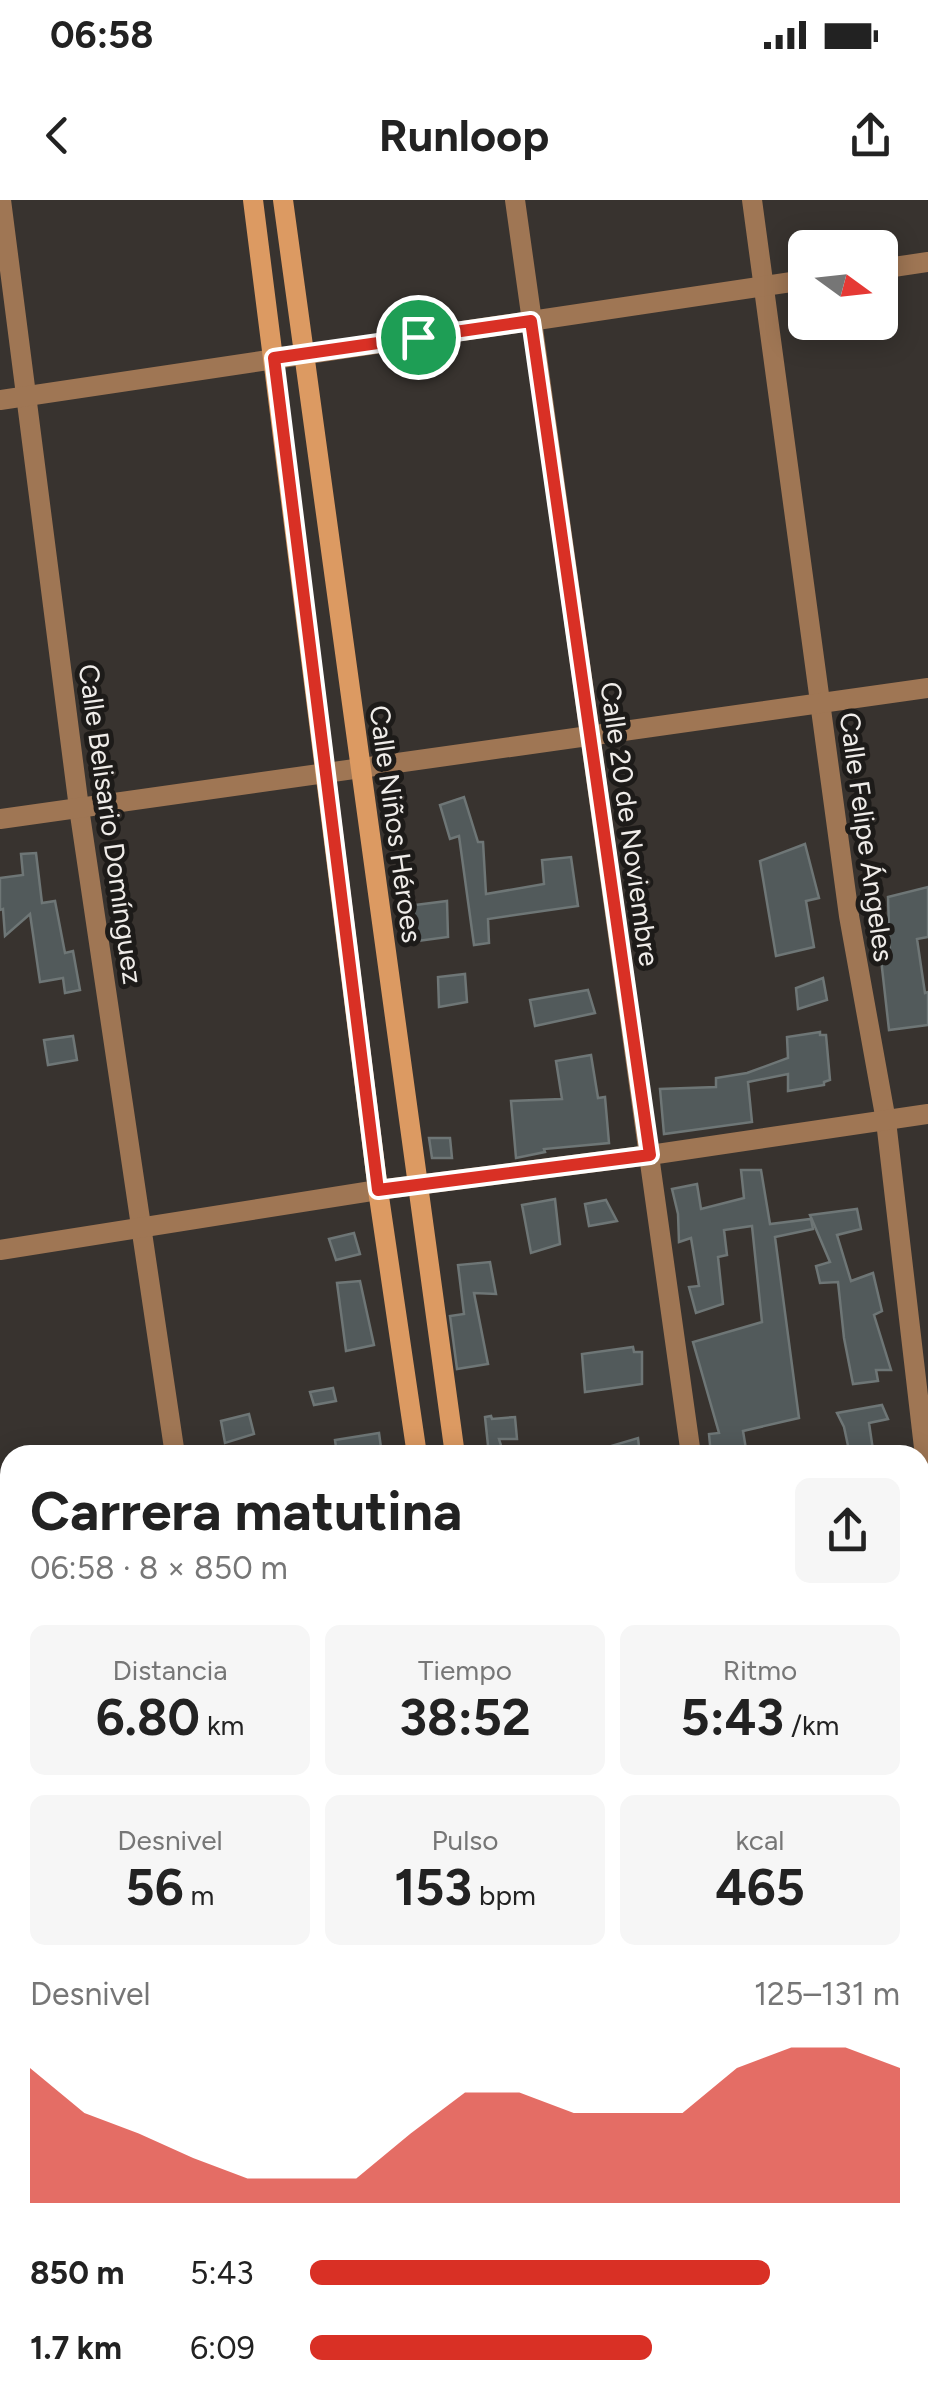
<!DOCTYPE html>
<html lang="es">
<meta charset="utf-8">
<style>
body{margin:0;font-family:Figtree,sans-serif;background:#f6f6f6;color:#222;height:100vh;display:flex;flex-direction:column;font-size:38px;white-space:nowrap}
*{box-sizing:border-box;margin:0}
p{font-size:32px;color:#767676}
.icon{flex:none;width:55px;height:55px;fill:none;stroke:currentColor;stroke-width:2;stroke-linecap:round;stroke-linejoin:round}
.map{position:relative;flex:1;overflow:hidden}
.panel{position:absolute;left:0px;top:1245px;width:930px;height:960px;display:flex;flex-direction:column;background:#fff;border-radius:30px 30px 0 0;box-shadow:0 5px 25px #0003}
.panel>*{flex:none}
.needle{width:65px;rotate:105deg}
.controls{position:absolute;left:788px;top:30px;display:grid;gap:20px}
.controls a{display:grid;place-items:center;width:110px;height:110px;border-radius:15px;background:#fff;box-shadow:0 5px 25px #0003;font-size:50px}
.pin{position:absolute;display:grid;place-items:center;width:85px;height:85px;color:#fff;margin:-42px;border:5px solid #fff;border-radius:50%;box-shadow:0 2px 10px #0007}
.round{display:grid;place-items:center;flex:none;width:105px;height:105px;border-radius:15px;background:#f6f6f6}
.headline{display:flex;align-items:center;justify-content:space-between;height:170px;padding:0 30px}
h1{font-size:55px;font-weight:700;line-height:75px}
.stats{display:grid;grid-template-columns:repeat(3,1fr);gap:15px;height:170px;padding:10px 30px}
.stats div{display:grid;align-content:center;border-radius:15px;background:#f6f6f6;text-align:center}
.stats b{font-size:50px;font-weight:700}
.stats small{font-size:28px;font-weight:400}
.stats p{font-size:28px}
.chart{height:280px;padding:20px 30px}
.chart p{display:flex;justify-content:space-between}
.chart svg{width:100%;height:180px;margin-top:10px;fill:#d93025;opacity:.7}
ul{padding:0 30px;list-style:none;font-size:32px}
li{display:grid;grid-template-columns:160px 120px 1fr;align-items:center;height:75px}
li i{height:25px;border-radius:12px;background:#d93025}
.status{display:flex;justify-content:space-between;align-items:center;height:70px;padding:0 50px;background:#fff;direction:ltr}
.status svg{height:28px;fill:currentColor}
header{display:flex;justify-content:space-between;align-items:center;height:130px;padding:0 30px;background:#fff;font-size:45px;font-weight:700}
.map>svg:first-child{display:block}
</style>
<div class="status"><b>06:58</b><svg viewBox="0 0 49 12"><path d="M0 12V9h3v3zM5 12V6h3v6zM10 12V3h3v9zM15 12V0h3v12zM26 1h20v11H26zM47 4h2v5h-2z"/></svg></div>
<header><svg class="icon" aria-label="back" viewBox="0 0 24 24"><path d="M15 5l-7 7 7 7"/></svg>Runloop<svg class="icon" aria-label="share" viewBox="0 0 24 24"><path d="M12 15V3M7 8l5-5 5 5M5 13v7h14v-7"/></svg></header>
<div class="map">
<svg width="928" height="2205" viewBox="0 0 928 2205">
<rect width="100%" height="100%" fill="#38332f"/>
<!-- building -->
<g fill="#525a5b" stroke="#6e7676" stroke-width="2.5">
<path d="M464 597 478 642H483L486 694 544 684 542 660 571 657 578 706 488 719 489 743 474 745 459 636 450 639 440 605Z"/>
<path d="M805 644 819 698 806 701 814 747 776 756 760 661Z"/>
<path d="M36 653 42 703 55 701 65 753 73 751 80 790 65 793 63 778 40 782 30 714 5 736 3 709 0 710V678L23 675 21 654Z"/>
<path d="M928 687V737L917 739 925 793 928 792V825L889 830 881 759H890L888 697Z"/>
<path d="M447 701 448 737 402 743 399 707Z"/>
<path d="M465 774 467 802 439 807 438 777Z"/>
<path d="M823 778 827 800 798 809 796 788Z"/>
<path d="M588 790 595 813 535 826 530 800Z"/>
<path d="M820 832V835H826L830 880 824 882V885L788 891V874L748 882 752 922 664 934 660 889 716 887V878L747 873 788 858 787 837Z"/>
<path d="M73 836 77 860 48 865 44 840Z"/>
<path d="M591 855 598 898 605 897 609 943 544 949 545 952 516 958 511 901 562 899 556 861Z"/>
<path d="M429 938H450L452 958H432Z"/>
<path d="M741 970H761L770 1024 811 1019 813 1029 775 1037 799 1218 743 1231 747 1255H711L709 1234 719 1233 693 1142 762 1122 752 1026 724 1030 727 1055 718 1057 723 1104 696 1113 689 1087 699 1086 691 1038 679 1042 678 1014 672 989 697 984 701 1009 744 998Z"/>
<path d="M555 999 560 1044 531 1053 522 1005Z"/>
<path d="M606 1000 617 1021 589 1026 585 1004Z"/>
<path d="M857 1009 861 1029 837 1035 851 1081 873 1073 882 1111 874 1115 891 1170H876L878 1181 853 1184 844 1138 838 1082 820 1083 816 1066 830 1062 810 1015Z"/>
<path d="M354 1033 360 1054 336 1060 329 1039Z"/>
<path d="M490 1062 496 1094 474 1093 488 1164 457 1169 450 1116 464 1114 458 1065Z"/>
<path d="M360 1081 374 1145 346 1151 337 1083Z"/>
<path d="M633 1147 634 1152H642V1184L585 1192 582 1154Z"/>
<path d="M333 1188 336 1201 314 1205 310 1192Z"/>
<path d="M882 1205 888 1219 869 1223 873 1250 850 1255 844 1227 837 1213Z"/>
<path d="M249 1214 254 1234 225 1243 221 1221Z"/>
<path d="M491 1216 492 1219 515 1217 517 1239H499L504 1255H489L485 1217Z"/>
<path d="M379 1233 382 1255H337L335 1240Z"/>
<path d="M638 1238 640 1255H595L594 1251Z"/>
</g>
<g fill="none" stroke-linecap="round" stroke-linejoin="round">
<!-- street -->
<g stroke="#9f7654" stroke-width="20">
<path d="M1 0 79 608 175 1255"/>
<path d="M515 0 691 1255"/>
<path d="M752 0 849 716 886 921 928 1282"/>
<path d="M880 69 928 62"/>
<path d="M0 200 805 80"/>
<path d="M0 619 928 488"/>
<path d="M0 1050 378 990 650 955 928 914"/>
<path d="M920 1339 928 1338"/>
<path d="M0 1471 10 1469"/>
<path d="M0 1692 10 1763"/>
<path d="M69 2195 71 2205"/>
<path d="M305 2195 306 2205"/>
<path d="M824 2195 826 2205"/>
</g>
<!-- secondary -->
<g stroke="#dc9a62" stroke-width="20">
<path d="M253 0 378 990 417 1255"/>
<path d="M283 0 455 1255"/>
<path d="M920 1761 928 1760"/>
<path d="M920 1815 928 1814"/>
<path d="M0 1889 10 1888"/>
<path d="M0 1939 10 1938"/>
<path d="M549 2195 550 2205"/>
<path d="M584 2195 585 2205"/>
</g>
</g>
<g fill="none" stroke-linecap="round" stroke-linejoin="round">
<defs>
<path id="route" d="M531 121 650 955 378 990 274 158Z"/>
</defs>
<!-- route casing -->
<use href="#route" stroke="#fff" stroke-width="20"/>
<!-- route -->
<use href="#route" stroke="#d93025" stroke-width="12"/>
</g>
<g text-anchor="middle" stroke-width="10" stroke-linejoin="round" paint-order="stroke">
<!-- street labels -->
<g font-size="28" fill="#efece9" stroke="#1d1b19">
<text transform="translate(111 624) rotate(82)" y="10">Calle Belisario Domínguez</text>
<text transform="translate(396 624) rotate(82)" y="10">Calle Niños Héroes</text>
<text transform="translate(630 624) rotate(82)" y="10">Calle 20 de Noviembre</text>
<text transform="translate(867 637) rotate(82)" y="10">Calle Felipe Ángeles</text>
</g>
</g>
</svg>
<div class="controls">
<a><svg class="needle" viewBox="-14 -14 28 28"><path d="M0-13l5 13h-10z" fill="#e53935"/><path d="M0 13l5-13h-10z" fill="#767676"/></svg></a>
</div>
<div class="pin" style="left:418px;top:137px;background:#1e9e55"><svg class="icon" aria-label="arrive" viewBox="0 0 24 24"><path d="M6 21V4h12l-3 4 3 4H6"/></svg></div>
<section class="panel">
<div class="headline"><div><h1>Carrera matutina</h1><p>06:58 · 8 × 850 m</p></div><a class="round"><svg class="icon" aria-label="share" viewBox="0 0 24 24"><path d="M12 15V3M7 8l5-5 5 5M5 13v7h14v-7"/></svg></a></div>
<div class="stats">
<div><p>Distancia</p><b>6.80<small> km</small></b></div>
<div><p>Tiempo</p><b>38:52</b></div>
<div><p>Ritmo</p><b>5:43<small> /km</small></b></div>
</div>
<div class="stats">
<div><p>Desnivel</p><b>56<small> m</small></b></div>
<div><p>Pulso</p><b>153<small> bpm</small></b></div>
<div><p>kcal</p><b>465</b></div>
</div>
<div class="chart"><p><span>Desnivel</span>125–131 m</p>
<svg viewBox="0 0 160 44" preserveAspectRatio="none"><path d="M0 44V11L10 22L20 27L30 33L40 38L50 38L60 38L70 27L80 17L90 17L100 22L110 22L120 22L130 11L140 6L150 6L160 11V44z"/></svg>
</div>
<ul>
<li><b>850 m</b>5:43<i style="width:78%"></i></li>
<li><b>1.7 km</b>6:09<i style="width:58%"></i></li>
</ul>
</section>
</div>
